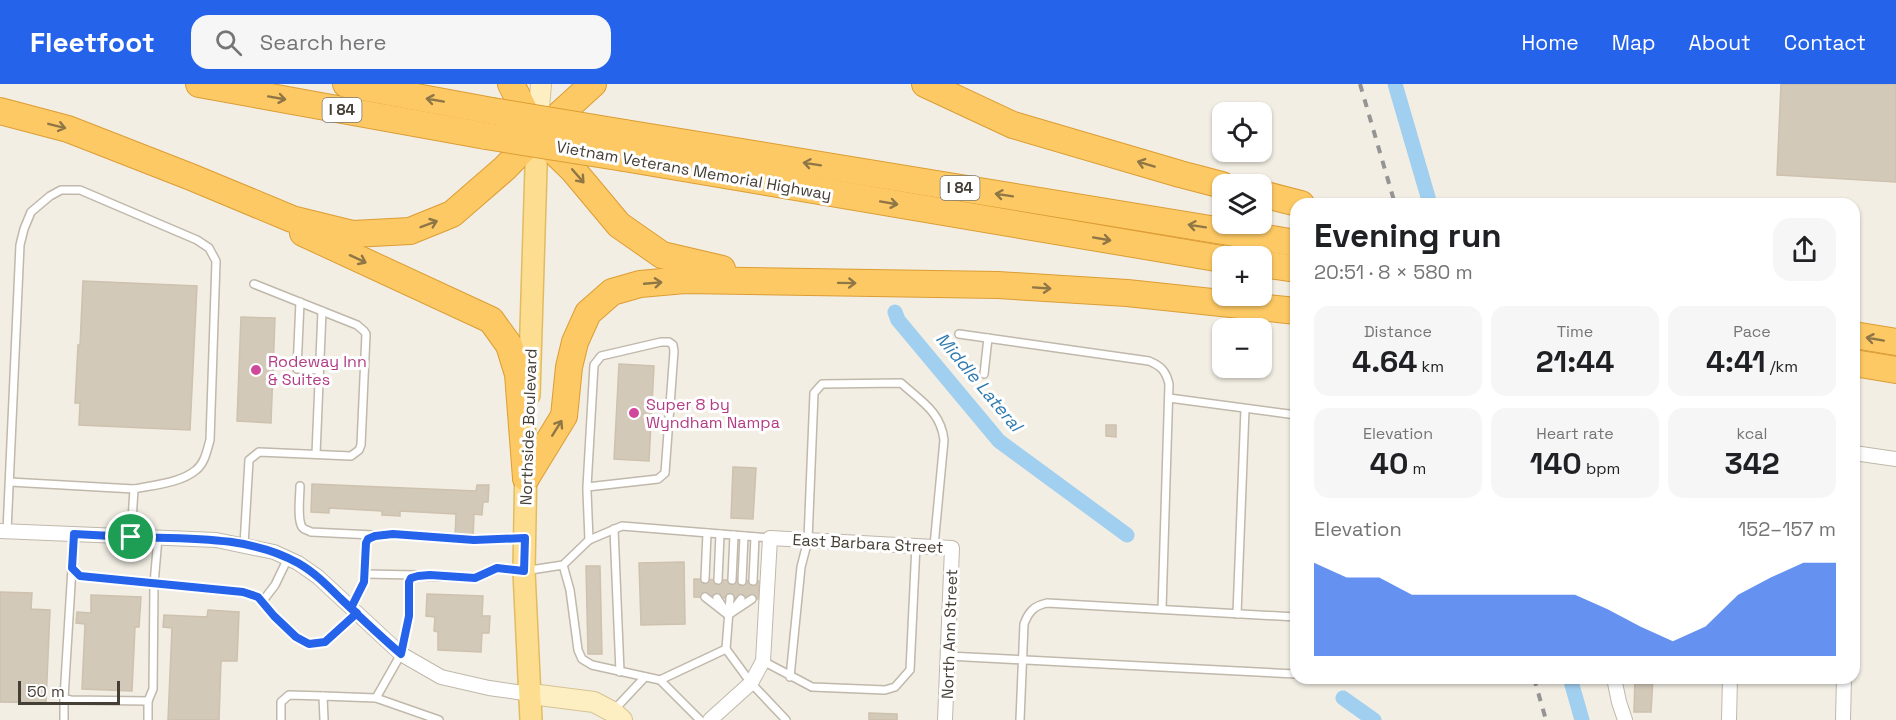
<!DOCTYPE html>
<meta charset="utf-8">
<style>
body{margin:0;font-family:"Space Grotesk",sans-serif;background:#f6f6f6;color:#202124;height:100vh;display:flex;flex-direction:column;font-size:22px;white-space:nowrap}
*{box-sizing:border-box;margin:0}
p{font-size:20px;color:#757577}
.icon{flex:none;width:33px;height:33px;fill:none;stroke:currentColor;stroke-width:2;stroke-linecap:round;stroke-linejoin:round}
.map{position:relative;flex:1;overflow:hidden}
.sheet{position:absolute;left:1290px;top:114px;width:570px;height:486px;display:flex;flex-direction:column;background:#fff;border-radius:18px;box-shadow:0 2px 4px #0004}
.sheet>*{flex:none}
.controls{position:absolute;left:1212px;top:18px;display:grid;gap:12px}
.controls a{display:grid;place-items:center;width:60px;height:60px;border-radius:12px;background:#fff;box-shadow:0 2px 4px #0004;font-size:30px}
.scale{position:absolute;left:18px;bottom:15px;width:102px;box-sizing:border-box;padding-left:6px;border:3px solid #443e34;border-top:0;font-size:16px;line-height:21px;white-space:nowrap;color:#443e34;-webkit-text-stroke:4px #fff;paint-order:stroke}
.pin{position:absolute;display:grid;place-items:center;width:51px;height:51px;color:#fff;margin:-26px;border:3px solid #fff;border-radius:50%;box-shadow:0 2px 6px #0007}
.round{display:grid;place-items:center;flex:none;width:63px;height:63px;border-radius:18px;background:#f6f6f6}
.head{display:flex;align-items:center;justify-content:space-between;height:102px;padding:0 24px}
h1{font-size:33px;font-weight:700;line-height:45px}
.figures{display:grid;grid-template-columns:repeat(3,1fr);gap:9px;height:102px;padding:6px 24px}
.figures div{display:grid;align-content:center;border-radius:15px;background:#f6f6f6;text-align:center}
.figures b{font-size:30px;font-weight:700}
.figures small{font-size:16px;font-weight:400}
.figures p{font-size:16px}
.chart{height:168px;padding:12px 24px}
.chart p{display:flex;justify-content:space-between}
.chart svg{width:100%;height:108px;margin-top:6px;fill:#2563eb;opacity:.7}
header{display:flex;align-items:center;gap:36px;box-sizing:border-box;height:84px;padding:0 30px;background:#2563eb;color:#fff}
header strong{font-size:28px}
nav{display:flex;gap:33px;margin-inline-start:auto;font-size:21px}
.search{width:420px;height:54px;background:#f6f6f6;display:flex;align-items:center;gap:15px;box-sizing:border-box;padding:0 21px;border-radius:18px;color:#757577;font-size:22px}
.map>svg:first-child{display:block}
</style>
<header>
<strong>Fleetfoot</strong>
<div class="search"><svg class="icon" aria-label="search" viewBox="0 0 24 24"><circle cx="10" cy="10" r="6"/><path d="M15 15l6 6"/></svg>Search here</div>
<nav><a>Home</a><a>Map</a><a>About</a><a>Contact</a></nav>
</header>
<div class="map">
<svg width="1896" height="636" viewBox="0 0 1896 636">
<rect width="100%" height="100%" fill="#f2eee4"/>
<g fill="none" stroke-linecap="round" stroke-linejoin="round">
<!-- canal -->
<g stroke="#a0cfef" stroke-width="15">
<path d="M1395 0 1430 120"/>
<path d="M895 228 898 236 999 357 1127 451"/>
<path d="M1570 594 1582 636"/>
<path d="M1343 614 1374 636"/>
</g>
</g>
<!-- building -->
<g fill="#d3c9b9" stroke="#cec1ad" stroke-width="1.5">
<path d="M1781 0H1896V98L1777 91Z"/>
<path d="M83 197 197 202 190 346 79 341 80 319H75L78 261H80Z"/>
<path d="M241 233 275 234 271 339 237 337Z"/>
<path d="M619 280 654 282 649 377 614 375Z"/>
<path d="M1106 341H1116V353L1106 352Z"/>
<path d="M733 383 756 384 753 435 731 434Z"/>
<path d="M312 400 476 407 477 401H489L488 418H483L482 431 474 430 473 454 455 453 456 430 400 427V432L382 431V427L329 424V429L311 428Z"/>
<path d="M684 478 685 540 641 541 639 479Z"/>
<path d="M586 482H600L602 570H588Z"/>
<path d="M694 495 759 497V515L694 513Z"/>
<path d="M0 508 32 509 31 525 50 526 46 619 0 618Z"/>
<path d="M427 510 483 512 482 532H490L489 549H482L481 568 438 566V548L434 547 435 533 426 532Z"/>
<path d="M91 511 141 513 139 543H135L132 607 82 605 85 540 76 539 77 528 91 529Z"/>
<path d="M208 526 239 528 237 577H221L219 636H168L172 544 163 543 164 531 207 533Z"/>
<path d="M1635 594H1653L1651 628H1634Z"/>
<path d="M869 629 897 630V636H869Z"/>
</g>
<g fill="none" stroke-linecap="round" stroke-linejoin="round">
<defs>
<g id="lane">
<path d="M300 218 297 285 319 286"/>
<path d="M959 250 1149 277C1161 282 1166 287 1169 300L1162 525"/>
<path d="M984 290 988 254"/>
<path d="M1169 314 1296 331"/>
<path d="M316 370 322 227"/>
<path d="M10 398 134 405"/>
<path d="M300 402C300 411 297 435 302 443 304 446 308 446 311 448L373 451"/>
<path d="M587 403 658 395 665 389 674 267 673 261 669 258H661L601 272 594 281 587 403V407L589 456"/>
<path d="M614 445 620 588"/>
<path d="M7 447 20 161 24 145 31 128 50 112 61 106H80L197 156 209 164 216 177 210 356C207 366 205 379 196 386 181 399 153 401 134 405L131 453"/>
<path d="M74 450 72 484 80 492 243 508 258 513 274 532 296 553 309 560 325 558 357 529"/>
<path d="M244 461 249 376 259 368 351 372 359 366 361 361 366 250 364 247 357 241 254 200"/>
<path d="M563 481 570 506 578 566 582 575 592 581 660 596 700 636"/>
<path d="M72 484 64 614 71 616 148 617 153 605 154 500 158 454"/>
<path d="M365 490 416 491"/>
<path d="M705 495 707 449"/>
<path d="M718 496 720 450"/>
<path d="M732 496 734 451"/>
<path d="M742 497 744 452"/>
<path d="M753 497 755 453"/>
<path d="M705 513 728 531 717 514"/>
<path d="M730 514 726 565 751 599 786 636"/>
<path d="M262 518 275 501 288 474"/>
<path d="M351 524 364 498 366 459 368 455 375 451 393 450 474 456 523 454"/>
<path d="M732 527 741 515"/>
<path d="M1237 530 1245 325"/>
<path d="M728 531 752 515"/>
<path d="M948 572 1296 590"/>
<path d="M763 577 812 603 885 606 895 603 910 586 916 461"/>
<path d="M790 593 801 483 808 456 814 309 822 300 901 299C921 317 941 328 944 356L934 462"/>
<path d="M660 596 726 565"/>
<path d="M148 617V636"/>
<path d="M614 626 645 593"/>
<path d="M64 636V614"/>
<path d="M281 636V618L289 611 323 612"/>
<path d="M324 636 323 612 376 614"/>
<path d="M439 636 376 614 401 570 409 532V498L411 494 418 492 475 494 497 484 524 487 563 481 589 456 622 442 770 454"/>
<path d="M1020 636 1024 540C1029 527 1034 522 1047 519L1296 533"/>
</g>
<g id="street">
<path d="M1854 369 1896 375"/>
<path d="M0 447 216 456 274 468 298 479 318 493 401 570 441 593 489 604 531 610"/>
<path d="M1614 594 1619 618 1625 636"/>
<path d="M710 636 751 599 763 577 770 454 952 464 945 636"/>
<path d="M1729 636 1730 594"/>
<path d="M1843 636 1844 594"/>
</g>
<g id="secondary">
<path d="M537 48 541 0"/>
<path d="M531 610 594 618 613 628 622 636"/>
</g>
<g id="primary">
<path d="M529 311 537 51"/>
<path d="M526 378 524 487 531 636"/>
</g>
<g id="highway">
<path d="M199 0 486 52"/>
<path d="M346 0 492 27"/>
<path d="M511 0 537 51 573 86 619 141 662 171 722 185"/>
<path d="M925 0 1013 41 1180 90 1222 101"/>
<path d="M0 27 68 45 191 93 292 135 353 150 410 147 452 130 505 84 537 51 593 0"/>
<path d="M625 49 1296 159"/>
<path d="M624 74 1222 175"/>
<path d="M1262 110 1301 120"/>
<path d="M303 149 491 236 509 261 518 290 526 394"/>
<path d="M1262 180 1296 185"/>
<path d="M1854 251 1896 258"/>
<path d="M1854 279 1896 286"/>
<path d="M526 394 564 332 569 283 575 258 588 229 612 208 640 200 685 196 998 201 1127 209 1296 227"/>
</g>
</defs>
<!-- lane casing -->
<use href="#lane" stroke="#c0b8aa" stroke-width="10"/>
<!-- street casing -->
<use href="#street" stroke="#c0b8aa" stroke-width="16"/>
<!-- secondary casing -->
<use href="#secondary" stroke="#d5c396" stroke-width="22"/>
<!-- primary casing -->
<use href="#primary" stroke="#e2bb61" stroke-width="24"/>
<!-- highway casing -->
<use href="#highway" stroke="#dc9d34" stroke-width="28"/>
<!-- lane -->
<use href="#lane" stroke="#fff" stroke-width="7"/>
<!-- street -->
<use href="#street" stroke="#fff" stroke-width="14"/>
<!-- secondary -->
<use href="#secondary" stroke="#feefc2" stroke-width="20"/>
<!-- primary -->
<use href="#primary" stroke="#fdde91" stroke-width="21"/>
<!-- highway -->
<use href="#highway" stroke="#fdc964" stroke-width="26"/>
<!-- rail -->
<g stroke="#949494" stroke-width="4" stroke-dasharray="8 8" stroke-linecap="butt">
<path d="M1360 0 1395 120"/>
<path d="M1534 594 1546 636"/>
</g>
<defs>
<g id="highway-bridge">
<path d="M492 27 625 49"/>
<path d="M486 52 624 74"/>
</g>
</defs>
<!-- highway-bridge casing -->
<use href="#highway-bridge" stroke="#dc9d34" stroke-width="28" stroke-linecap="butt"/>
<!-- highway-bridge -->
<use href="#highway-bridge" stroke="#fdc964" stroke-width="26"/>
</g>
<!-- one-way arrows -->
<defs><path id="oneway-shaft" d="M-6 0H5M1.5-3L5.5 0L1.5 3" fill="none" stroke-width="1.6" stroke-linecap="round" stroke-linejoin="round" transform="scale(1.5)"/></defs>
<g stroke="#8e7647">
<use href="#oneway-shaft" transform="translate(277 14) rotate(10)"/>
<use href="#oneway-shaft" transform="translate(435 16) rotate(-170)"/>
<use href="#oneway-shaft" transform="translate(57 42) rotate(14)"/>
<use href="#oneway-shaft" transform="translate(812 80) rotate(-171)"/>
<use href="#oneway-shaft" transform="translate(1146 80) rotate(-163)"/>
<use href="#oneway-shaft" transform="translate(578 92) rotate(49)"/>
<use href="#oneway-shaft" transform="translate(1004 111) rotate(-171)"/>
<use href="#oneway-shaft" transform="translate(889 119) rotate(10)"/>
<use href="#oneway-shaft" transform="translate(429 140) rotate(-21)"/>
<use href="#oneway-shaft" transform="translate(1197 142) rotate(-171)"/>
<use href="#oneway-shaft" transform="translate(1102 155) rotate(10)"/>
<use href="#oneway-shaft" transform="translate(358 175) rotate(25)"/>
<use href="#oneway-shaft" transform="translate(653 199) rotate(-5)"/>
<use href="#oneway-shaft" transform="translate(847 199) rotate(1)"/>
<use href="#oneway-shaft" transform="translate(1042 204) rotate(4)"/>
<use href="#oneway-shaft" transform="translate(1875 255) rotate(-170)"/>
<use href="#oneway-shaft" transform="translate(557 344) rotate(-58)"/>
</g>
<g fill="none" stroke-linecap="round" stroke-linejoin="round">
<defs>
<path id="route" d="M131 453C186 455 248 451 298 479 314 488 327 501 340 514 360 533 380 552 401 570L409 532V498L411 494 418 492 430 491 475 494 497 484 524 487 525 454 474 456 393 450 375 452 368 455 366 459 364 498 351 524 357 529 325 558 309 560 296 553 274 532 258 513 243 508 80 492 72 484 74 450 131 453"/>
</defs>
<!-- route casing -->
<use href="#route" stroke="#fff" stroke-width="12"/>
<!-- route -->
<use href="#route" stroke="#2563eb" stroke-width="8"/>
</g>
<!-- markers -->
<g fill="#d1479c" stroke="#fff" stroke-width="2">
<circle cx="256" cy="286" r="6"/>
<circle cx="634" cy="329" r="6"/>
</g>
<g text-anchor="middle" stroke-width="6" stroke-linejoin="round" paint-order="stroke">
<!-- shield labels -->
<g fill="#fff" stroke="#7c7871" stroke-width="1.5">
<rect x="322.5" y="14" width="39" height="24" rx="4.5"/>
<rect x="940.5" y="92" width="39" height="24" rx="4.5"/>
</g>
<g font-size="15" font-weight="bold" fill="#443e34">
<text x="342" y="31">I 84</text>
<text x="960" y="109">I 84</text>
</g>
<!-- street labels -->
<g font-size="16" fill="#443e34" stroke="#fff">
<text transform="translate(694 86) rotate(10)" y="6">Vietnam Veterans Memorial Highway</text>
<text transform="translate(528 343) rotate(-88)" y="6">Northside Boulevard</text>
<text transform="translate(868 459) rotate(3)" y="6">East Barbara Street</text>
<text transform="translate(949 550) rotate(-88)" y="6">North Ann Street</text>
</g>
<!-- hotel labels -->
<g font-size="16" fill="#b23c85" stroke="#fff" text-anchor="start">
<text x="268" y="283">Rodeway Inn<tspan x="268" dy="18">&amp; Suites</tspan></text>
<text x="646" y="326">Super 8 by<tspan x="646" dy="18">Wyndham Nampa</tspan></text>
</g>
<!-- water labels -->
<g font-size="18" font-style="italic" fill="#2e79af" stroke="#fff">
<text transform="translate(979 298) rotate(50)" y="6">Middle Lateral</text>
</g>
</g>
</svg>
<div class="controls">
<a><svg class="icon" aria-label="locate" viewBox="0 0 24 24"><circle cx="12" cy="12" r="6"/><path d="M12 2v4M12 18v4M2 12h4M18 12h4"/></svg></a>
<a><svg class="icon" aria-label="layers" viewBox="0 0 24 24"><path d="M12 4l9 5-9 5-9-5zM3 14l9 5 9-5"/></svg></a>
<a>+</a>
<a>−</a>
</div>
<div class="scale">50 m</div>
<div class="pin" style="left:131px;top:453px;background:#1e9e55"><svg class="icon" aria-label="arrive" viewBox="0 0 24 24"><path d="M6 21V4h12l-3 4 3 4H6"/></svg></div>
<section class="sheet">
<div class="head"><div><h1>Evening run</h1><p>20:51 · 8 × 580 m</p></div><a class="round"><svg class="icon" aria-label="share" viewBox="0 0 24 24"><path d="M12 15V3M7 8l5-5 5 5M5 13v7h14v-7"/></svg></a></div>
<div class="figures">
<div><p>Distance</p><b>4.64<small> km</small></b></div>
<div><p>Time</p><b>21:44</b></div>
<div><p>Pace</p><b>4:41<small> /km</small></b></div>
</div>
<div class="figures">
<div><p>Elevation</p><b>40<small> m</small></b></div>
<div><p>Heart rate</p><b>140<small> bpm</small></b></div>
<div><p>kcal</p><b>342</b></div>
</div>
<div class="chart"><p><span>Elevation</span>152–157 m</p>
<svg viewBox="0 0 160 44" preserveAspectRatio="none"><path d="M0 44V6L10 12L20 12L30 19L40 19L50 19L60 19L70 19L80 19L90 25L100 32L110 38L120 32L130 19L140 12L150 6L160 6V44z"/></svg>
</div>
</section>
</div>
